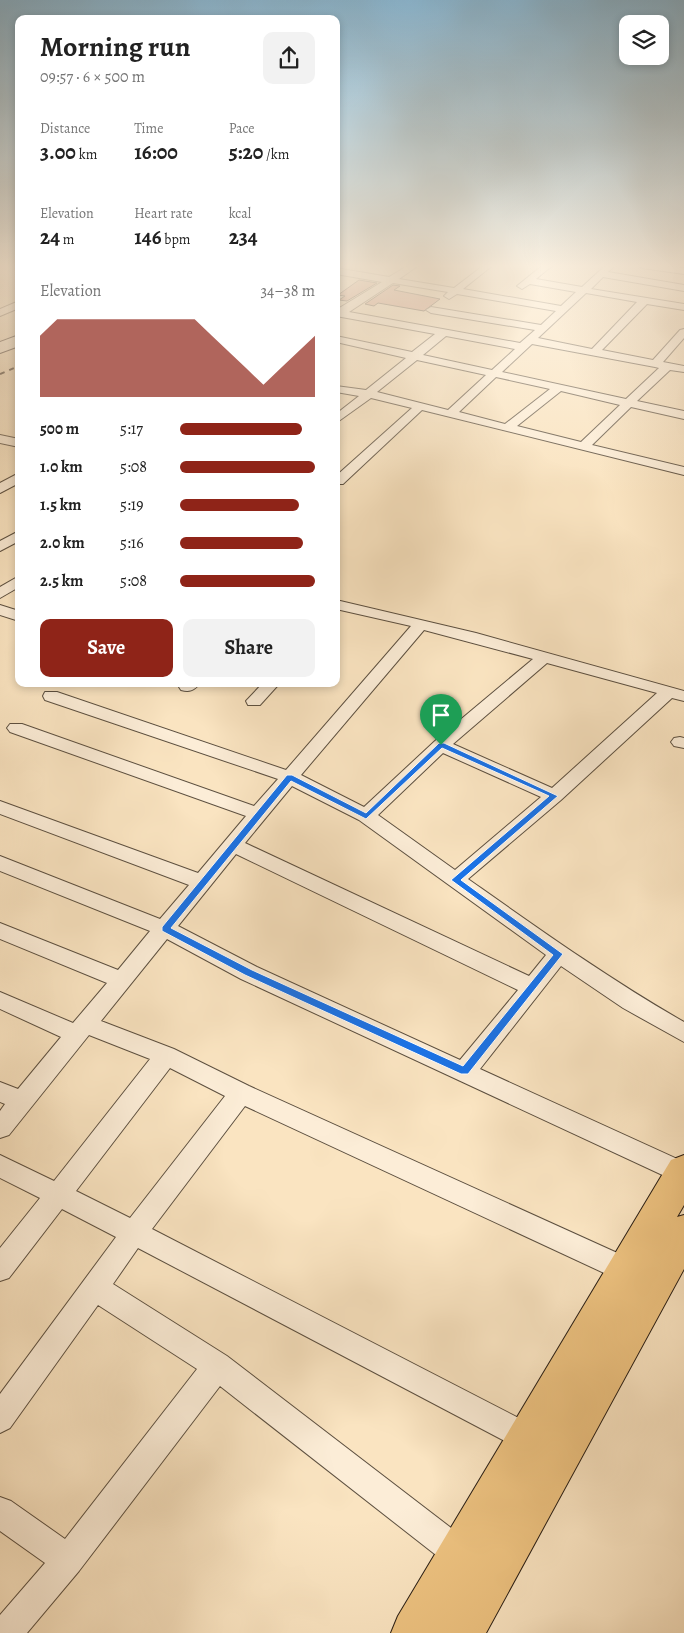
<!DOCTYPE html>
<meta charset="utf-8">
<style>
body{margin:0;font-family:Alegreya,serif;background:#f2f2f2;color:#222;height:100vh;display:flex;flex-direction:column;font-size:19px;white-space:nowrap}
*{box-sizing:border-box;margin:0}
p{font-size:16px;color:#767676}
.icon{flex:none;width:28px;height:28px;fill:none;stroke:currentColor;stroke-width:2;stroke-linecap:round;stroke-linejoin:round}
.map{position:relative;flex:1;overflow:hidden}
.details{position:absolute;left:15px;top:15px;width:325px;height:672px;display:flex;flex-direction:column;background:#fff;border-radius:10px;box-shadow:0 2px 8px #0003}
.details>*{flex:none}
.tools{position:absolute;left:619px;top:15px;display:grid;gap:10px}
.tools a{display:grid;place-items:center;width:50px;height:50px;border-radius:10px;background:#fff;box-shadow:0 2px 8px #0003;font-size:25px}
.pin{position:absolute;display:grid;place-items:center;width:42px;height:42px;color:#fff;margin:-51px -21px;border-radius:50% 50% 50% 0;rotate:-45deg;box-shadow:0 0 5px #0007}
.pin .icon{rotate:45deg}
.round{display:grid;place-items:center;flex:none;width:52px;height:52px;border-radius:10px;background:#f2f2f2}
.summary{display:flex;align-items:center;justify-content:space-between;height:85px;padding:0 25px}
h1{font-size:28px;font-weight:700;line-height:38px}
.metrics{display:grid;grid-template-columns:repeat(3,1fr);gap:8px;height:85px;padding:5px 25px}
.metrics div{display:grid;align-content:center}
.metrics b{font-size:21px;font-weight:700}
.metrics small{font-size:14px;font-weight:400}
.metrics p{font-size:14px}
.chart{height:140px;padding:10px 25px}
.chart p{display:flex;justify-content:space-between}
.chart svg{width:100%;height:90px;margin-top:5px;fill:#8f2418;opacity:.7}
.action{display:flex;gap:10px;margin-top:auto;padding:10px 25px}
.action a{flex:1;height:58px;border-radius:10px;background:#8f2418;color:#fff;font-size:20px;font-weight:700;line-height:58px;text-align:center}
.action a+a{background:#f2f2f2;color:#222}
ul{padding:0 25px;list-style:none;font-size:16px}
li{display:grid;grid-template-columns:80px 60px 1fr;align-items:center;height:38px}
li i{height:12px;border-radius:6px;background:#8f2418}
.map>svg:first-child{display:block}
</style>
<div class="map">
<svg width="684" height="1633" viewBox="0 0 684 1633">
<rect width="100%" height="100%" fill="#fae4c1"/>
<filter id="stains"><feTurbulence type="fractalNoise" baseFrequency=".004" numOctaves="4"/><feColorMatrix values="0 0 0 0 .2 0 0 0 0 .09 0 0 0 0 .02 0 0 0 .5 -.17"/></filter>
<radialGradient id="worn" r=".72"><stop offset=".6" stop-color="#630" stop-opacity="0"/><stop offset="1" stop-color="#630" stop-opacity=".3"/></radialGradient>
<!-- building -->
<g fill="#d8947e" stroke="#291e15">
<path d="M359 280 377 283 347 301 339 300 345 296 338 295Z"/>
<path d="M393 285 400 286 394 290 440 299 424 311 378 303 374 306 365 304Z"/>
</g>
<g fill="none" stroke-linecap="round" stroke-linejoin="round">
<defs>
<g id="street">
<path d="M409 265H419L399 279 454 288 484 265H493L463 289 561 306 576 292 530 284 522 289 517 286 543 265H553L536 279 582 287 606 265H616L608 272 684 285V291L603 277 591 289 684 304V310L647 304 602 350 653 360 680 330 684 329V338L663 362 684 366V372L670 370 637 401 684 411V419L631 407 592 445 684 467V475L422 410 343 484H336V476L412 408 371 398 336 423V414L359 396 336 392V386L366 390 406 358 336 342V336L412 352 435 334 336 316V310L382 282 336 274V268L389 277ZM393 283 448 292 444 296 449 299 457 294 556 311 541 325 431 307 426 310 431 313 535 330 520 343 349 312ZM586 293 637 302 592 349 538 338ZM446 336 515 349 492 370 423 355ZM532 344 655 367 659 368 626 399 502 372ZM417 360 486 375 448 410 377 392ZM496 377 550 389 505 424 459 412ZM561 391 620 405 581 442 517 426Z"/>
<path d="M637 265H658L684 268V274L642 268Z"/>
<path d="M19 301V308L0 316V309Z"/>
<path d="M0 435 19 439V447L0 443Z"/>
<path d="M19 473V483L0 493V483Z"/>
<path d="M19 531V541L0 551V541Z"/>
<path d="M19 576V587L0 598V587Z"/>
<path d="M336 600 476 633 684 691V701L672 698 561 800 468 879C539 929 609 979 684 1022V1042L623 1008 561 966 480 1069 684 1162V1185L241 979 167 939 101 1021 174 1049 249 1086 635 1261 639 1270 635 1279 626 1282 617 1279 245 1106 152 1229 538 1428 543 1438 538 1448 528 1453 518 1448 138 1248 113 1284 227 1356 472 1544 477 1555 472 1566 461 1571 450 1566 220 1386 79 1571 27 1633H0V1615L45 1563 0 1531V1497L11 1501 65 1539 197 1369 98 1305 10 1428 0 1433V1394L116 1237 62 1209 9 1278 0 1281V1248L40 1198 0 1178V1155L54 1181 150 1059 89 1035 9 1135 0 1138V1111L5 1104 0 1102V1082L18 1089 61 1037 0 1009V992L73 1023 107 983 0 939V923L118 970 150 931 0 871V856L160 919 189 885 0 814V801L198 873 246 816 10 732 7 728 10 724H22L254 806 278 779 45 700 43 696 45 692H57L286 770 411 626 336 609ZM424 630 533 659 435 741 364 807 301 775ZM547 663 657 693 552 788 453 744ZM443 753 541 797 455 870 378 815ZM292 786 359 820 546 955 529 976 245 843ZM236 854 518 990 460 1060 257 967 178 926ZM170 1068 225 1096 130 1218 76 1191Z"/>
<path d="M0 605 19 611V621L0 615Z"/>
<path d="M181 684H199C194 691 189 692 181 690L179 687Z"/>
<path d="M262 684H279L260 705H248L246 701Z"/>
<path d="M680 737 684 738V748L674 746 671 742 674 738Z"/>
</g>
<path id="secondary" d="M19 335V346L0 353V342Z"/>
<path id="primary" d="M684 1155V1205L677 1217 684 1215V1269L486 1633H391L398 1616 671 1160Z"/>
</defs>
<!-- street casing -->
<use href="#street" stroke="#5d5040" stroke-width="2"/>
<!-- secondary casing -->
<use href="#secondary" stroke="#291e15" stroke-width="2"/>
<!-- primary casing -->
<use href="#primary" stroke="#291e15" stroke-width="2"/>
<!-- street -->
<use href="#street" fill="#fcedd7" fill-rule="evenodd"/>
<!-- secondary -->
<use href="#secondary" fill="#fcedd7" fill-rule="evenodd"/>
<!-- primary -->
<use href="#primary" fill="#edc280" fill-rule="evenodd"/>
<!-- rail -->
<path stroke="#291e15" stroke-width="2" stroke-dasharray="5 5" stroke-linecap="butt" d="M0 374 19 366"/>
</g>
<!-- sky -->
<linearGradient id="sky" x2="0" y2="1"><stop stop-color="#8ab8d4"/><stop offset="0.54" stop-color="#fdf3e3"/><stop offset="1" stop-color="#fdf3e3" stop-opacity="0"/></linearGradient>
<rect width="684" height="493" fill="url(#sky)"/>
<!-- route -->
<path fill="#1a73e8" stroke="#fff" fill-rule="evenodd" d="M439 743H444L558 796 461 880 563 954 468 1074H461L245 975 162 931V927L287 775H292L366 813ZM442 748 549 796 451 880 553 955 463 1066 252 970 171 928 291 781 366 819Z"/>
<rect width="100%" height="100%" filter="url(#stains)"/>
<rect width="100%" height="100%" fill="url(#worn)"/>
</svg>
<div class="tools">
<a><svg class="icon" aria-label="layers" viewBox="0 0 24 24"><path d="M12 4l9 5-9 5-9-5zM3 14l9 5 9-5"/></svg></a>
</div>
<div class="pin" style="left:441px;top:745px;background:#1e9e55"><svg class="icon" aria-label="arrive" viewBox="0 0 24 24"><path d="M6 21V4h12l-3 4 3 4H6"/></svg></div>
<section class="details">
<div class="summary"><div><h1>Morning run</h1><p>09:57 · 6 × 500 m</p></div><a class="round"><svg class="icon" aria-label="share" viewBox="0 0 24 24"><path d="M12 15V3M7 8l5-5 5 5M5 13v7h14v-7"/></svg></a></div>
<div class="metrics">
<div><p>Distance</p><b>3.00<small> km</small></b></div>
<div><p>Time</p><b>16:00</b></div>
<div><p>Pace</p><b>5:20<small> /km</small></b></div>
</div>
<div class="metrics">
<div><p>Elevation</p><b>24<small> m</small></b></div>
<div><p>Heart rate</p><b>146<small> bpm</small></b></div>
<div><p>kcal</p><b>234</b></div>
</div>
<div class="chart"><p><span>Elevation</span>34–38 m</p>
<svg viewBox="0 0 160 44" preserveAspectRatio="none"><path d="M0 44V14L10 6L20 6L30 6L40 6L50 6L60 6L70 6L80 6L90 6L100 14L110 22L120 30L130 38L140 30L150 22L160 14V44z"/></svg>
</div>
<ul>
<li><b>500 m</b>5:17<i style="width:90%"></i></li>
<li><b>1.0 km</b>5:08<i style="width:100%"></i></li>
<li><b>1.5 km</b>5:19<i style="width:88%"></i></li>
<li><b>2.0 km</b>5:16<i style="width:91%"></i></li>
<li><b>2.5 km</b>5:08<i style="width:100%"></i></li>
</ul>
<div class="action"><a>Save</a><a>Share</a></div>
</section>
</div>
